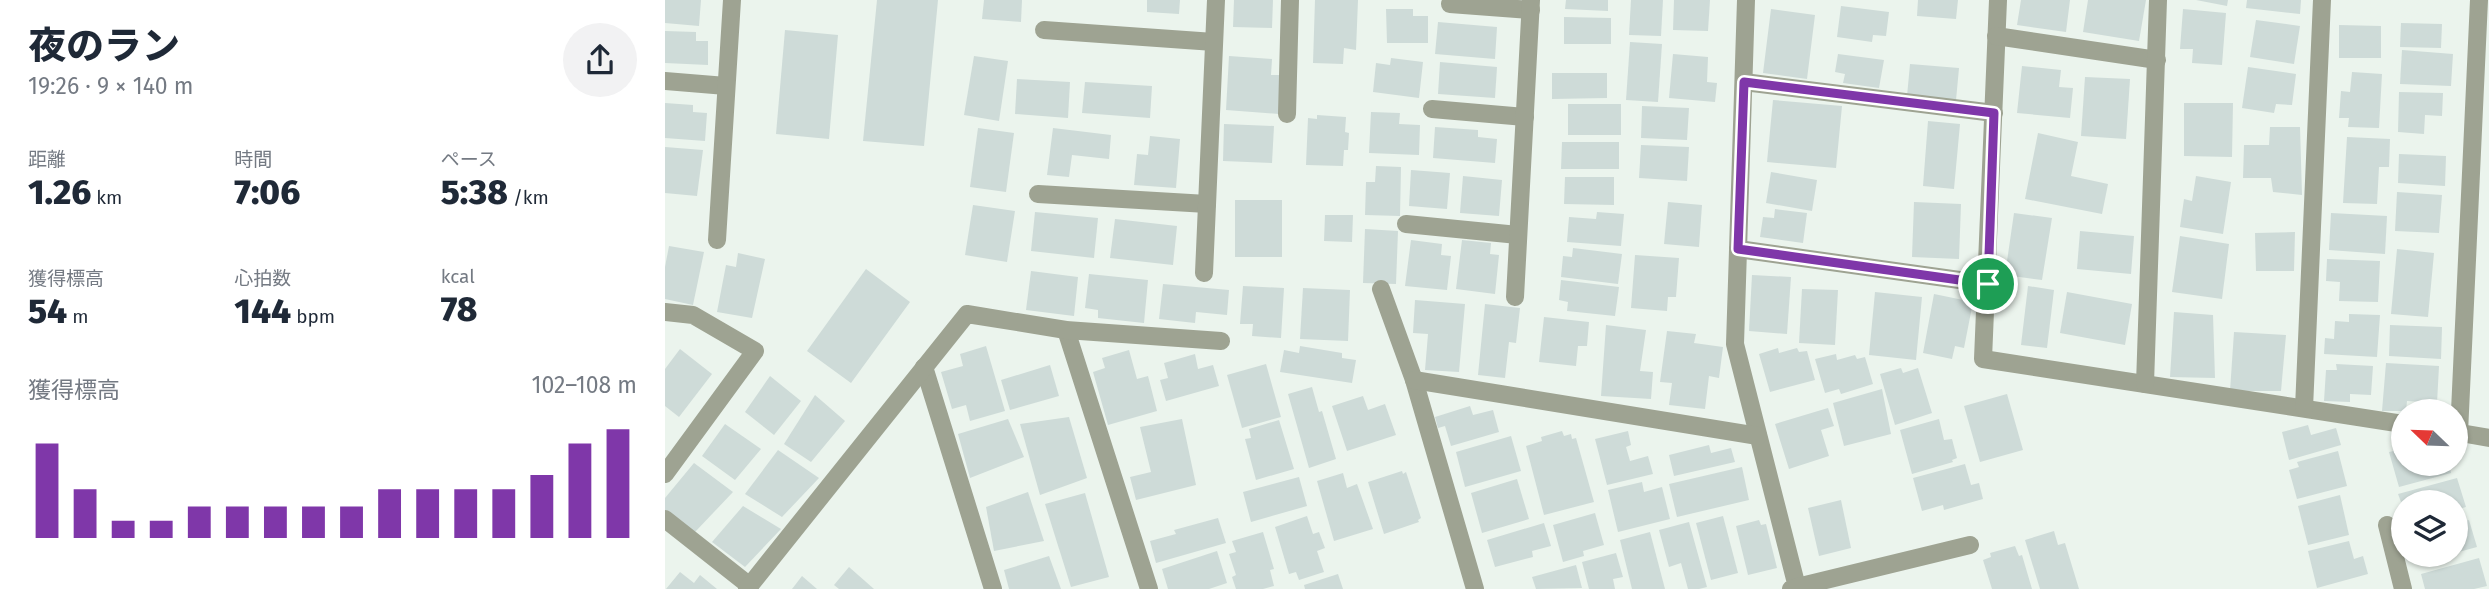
<!DOCTYPE html>
<html lang="ja">
<meta charset="utf-8">
<style>
body{margin:0;font-family:"Fira Sans","Noto Sans JP",sans-serif;background:#f2f2f3;color:#1f2937;height:100vh;display:flex;flex-direction:column;font-size:26px;white-space:nowrap}
*{box-sizing:border-box;margin:0}
p{font-size:23px;color:#747a83}
.icon{flex:none;width:38px;height:38px;fill:none;stroke:currentColor;stroke-width:2;stroke-linecap:round;stroke-linejoin:round}
.map{position:relative;flex:1;overflow:hidden}
.side{display:flex;flex-direction:column;background:#fff;width:665px}
.side>*{flex:none}
.needle{width:46px;rotate:293deg}
.buttons{position:absolute;left:1726px;top:399px;display:grid;gap:14px}
.buttons a{display:grid;place-items:center;width:77px;height:77px;border-radius:50%;background:#fff;box-shadow:0 2px 5px #0004;font-size:35px}
.pin{position:absolute;display:grid;place-items:center;width:60px;height:60px;color:#fff;margin:-30px;border:4px solid #fff;border-radius:50%;box-shadow:0 2px 7px #0007}
.round{display:grid;place-items:center;flex:none;width:74px;height:74px;border-radius:37px;background:#f2f2f3}
.head{display:flex;align-items:center;justify-content:space-between;height:119px;padding:0 28px}
h1{font-size:38px;font-weight:800;line-height:52px}
.stats{display:grid;grid-template-columns:repeat(3,1fr);gap:10px;height:119px;padding:7px 28px}
.stats div{display:grid;align-content:center}
.stats b{font-size:35px;font-weight:800}
.stats small{font-size:19px;font-weight:400}
.stats p{font-size:19px}
.chart{height:196px;padding:14px 28px}
.chart p{display:flex;justify-content:space-between}
.chart svg{width:100%;height:126px;margin-top:7px;stroke:#7f37a9;stroke-width:6}
main{display:flex;flex:1;min-height:0}
.map>svg:first-child{display:block}
</style>
<main>
<section class="side">
<div class="head"><div><h1>夜のラン</h1><p>19:26 · 9 × 140 m</p></div><a class="round"><svg class="icon" aria-label="share" viewBox="0 0 24 24"><path d="M12 15V3M7 8l5-5 5 5M5 13v7h14v-7"/></svg></a></div>
<div class="stats">
<div><p>距離</p><b>1.26<small> km</small></b></div>
<div><p>時間</p><b>7:06</b></div>
<div><p>ペース</p><b>5:38<small> /km</small></b></div>
</div>
<div class="stats">
<div><p>獲得標高</p><b>54<small> m</small></b></div>
<div><p>心拍数</p><b>144<small> bpm</small></b></div>
<div><p>kcal</p><b>78</b></div>
</div>
<div class="chart"><p><span>獲得標高</span>102–108 m</p>
<svg viewBox="0 0 160 44" preserveAspectRatio="none"><path d="M5 44V11M15 44V27M25 44V38M35 44V38M45 44V33M55 44V33M65 44V33M75 44V33M85 44V33M95 44V27M105 44V27M115 44V27M125 44V27M135 44V22M145 44V11M155 44V6"/></svg>
</div>
</section>
<div class="map">
<svg width="1824" height="589" viewBox="0 0 1824 589">
<rect width="100%" height="100%" fill="#ebf4ed"/>
<!-- building -->
<g fill="#cedbd8">
<path d="M0 0H36L34 26 0 23Z"/>
<path d="M212 0H273L259 146 198 141Z"/>
<path d="M319 0H357L356 22 317 19Z"/>
<path d="M482 0H515L514 14 482 12Z"/>
<path d="M569 0H608L607 28 568 27Z"/>
<path d="M650 0H693L691 50 679 48 678 64 648 63Z"/>
<path d="M901 0H943V11L900 9Z"/>
<path d="M966 0H998L996 36 964 35Z"/>
<path d="M1009 0H1045L1043 31 1008 30Z"/>
<path d="M1253 0H1293L1291 19 1252 16Z"/>
<path d="M1356 0H1405L1401 32 1352 25Z"/>
<path d="M1423 0H1481L1474 41 1418 32Z"/>
<path d="M1531 0H1563L1562 6Z"/>
<path d="M1582 0H1636L1635 14 1581 8Z"/>
<path d="M1176 6 1224 12 1221 36 1208 35 1207 42 1172 37Z"/>
<path d="M721 9H748V16H763V43H722Z"/>
<path d="M1106 9 1150 15 1142 79 1098 73Z"/>
<path d="M1518 9 1561 13 1557 65 1527 63 1528 49H1515Z"/>
<path d="M899 17 946 18V44H899Z"/>
<path d="M1591 20 1635 26 1629 64 1585 57Z"/>
<path d="M773 22 832 27 830 59 770 54Z"/>
<path d="M1736 23 1777 24 1776 48 1735 47Z"/>
<path d="M1674 25 1716 26V58H1674Z"/>
<path d="M120 30 173 35 164 139 111 134Z"/>
<path d="M0 31 31 32V41H43V65L0 63Z"/>
<path d="M965 42 997 44 993 102 961 100Z"/>
<path d="M1737 50 1788 54 1786 86 1735 84Z"/>
<path d="M1008 54 1043 57 1042 82 1052 83 1050 102 1004 98Z"/>
<path d="M1173 54 1219 60 1214 88 1178 83 1180 74 1170 72Z"/>
<path d="M309 56 343 61 334 121 299 115Z"/>
<path d="M564 56 607 59 606 75H616L614 114 561 110Z"/>
<path d="M726 58 758 62 754 98 708 92 711 63 725 65Z"/>
<path d="M775 62 832 67 830 98 773 94Z"/>
<path d="M1245 64 1294 68 1291 100 1242 96Z"/>
<path d="M1357 66 1396 70 1394 87 1408 88 1405 118 1352 113Z"/>
<path d="M1583 67 1631 74 1627 105 1611 104 1609 113 1577 108Z"/>
<path d="M1687 72 1717 74 1714 128 1683 127 1684 118H1674L1676 91 1685 92Z"/>
<path d="M887 73H942V98L887 99Z"/>
<path d="M1420 77 1465 79 1461 139 1416 136Z"/>
<path d="M352 79 405 82 403 118 350 114Z"/>
<path d="M420 82 487 86 485 118 417 113Z"/>
<path d="M1734 92 1778 93 1777 116 1760 115 1759 134 1733 132Z"/>
<path d="M1108 100 1177 106 1171 168 1102 162Z"/>
<path d="M0 103 28 105V112L42 113 40 141 0 138Z"/>
<path d="M1519 103H1568L1567 157 1519 156Z"/>
<rect x="903" y="104" width="53" height="31"/>
<path d="M977 106 1024 108 1022 140 976 138Z"/>
<path d="M706 112 735 113 734 124 755 125 754 155 704 153Z"/>
<path d="M652 115 681 117 680 132 684 133 683 150H679L678 166 641 165 643 118 652 119Z"/>
<path d="M1263 121 1295 124 1289 189 1258 186Z"/>
<path d="M559 124 609 126 607 163 558 161Z"/>
<path d="M770 127 813 130V137L832 139 830 163 768 158Z"/>
<path d="M1605 127H1635L1637 195 1608 192 1606 178H1578L1579 145H1604Z"/>
<path d="M313 128 349 133 341 192 305 187Z"/>
<path d="M388 128 446 135 444 159 407 155 404 177 382 175Z"/>
<path d="M1373 133 1413 142 1406 176 1443 184 1437 214 1360 199Z"/>
<path d="M485 136 515 139 511 188 469 185 472 154 483 155Z"/>
<path d="M1682 137 1725 139 1724 167H1714L1712 204 1678 203Z"/>
<path d="M897 142H954V169H896Z"/>
<path d="M976 145 1024 147 1022 181 974 178Z"/>
<path d="M0 147 38 150 32 196 0 193Z"/>
<path d="M1734 154 1781 156 1780 186 1733 183Z"/>
<path d="M711 166 736 167 735 216 700 215 701 182H710Z"/>
<path d="M746 170 785 173 782 209 744 206Z"/>
<path d="M1106 172 1152 180 1147 211 1101 203Z"/>
<path d="M798 176 837 180 834 216 795 213Z"/>
<path d="M1531 176 1566 182 1558 234 1515 227 1519 199 1527 201Z"/>
<path d="M900 177H949V205L899 204Z"/>
<path d="M1732 192 1777 195 1774 233 1730 231Z"/>
<rect x="570" y="200" width="47" height="57"/>
<path d="M1003 202 1037 205 1034 247 999 244Z"/>
<path d="M1249 202 1296 204 1294 259 1247 257Z"/>
<path d="M308 205 350 211 342 262 300 255Z"/>
<path d="M1110 209 1142 213 1138 243 1095 237 1098 217 1109 218Z"/>
<path d="M370 212 433 218 429 258 366 251Z"/>
<path d="M932 212 959 214 956 246 902 242 904 217 931 219Z"/>
<path d="M1349 213 1387 218 1377 280 1340 275Z"/>
<path d="M1666 213 1722 216 1720 254 1664 250Z"/>
<path d="M660 215H688L687 242 659 241Z"/>
<path d="M450 219 512 226 508 265 445 258Z"/>
<path d="M700 229 733 231 731 284 698 283Z"/>
<path d="M1415 231 1469 236 1466 274 1412 269Z"/>
<path d="M1630 232 1629 271H1591L1590 233Z"/>
<path d="M1515 236 1564 244 1557 299 1507 292Z"/>
<path d="M746 240 777 244 776 255 786 256 782 290 740 286Z"/>
<path d="M797 240 826 243 825 254 834 255 830 294 791 289Z"/>
<path d="M4 246 39 252 28 305 0 299V267Z"/>
<path d="M908 248 957 254 953 284 896 277 898 256 907 257Z"/>
<path d="M1732 249 1769 253 1763 317 1726 314Z"/>
<path d="M73 253 100 259 87 318 52 312 61 265 71 267Z"/>
<path d="M970 255 1014 258 1011 297H1003L1002 311 966 308Z"/>
<path d="M1662 259 1715 261 1713 302 1674 301 1675 282 1661 281Z"/>
<path d="M201 269 245 302 186 383 142 351Z"/>
<path d="M366 271 413 277 409 316 361 310Z"/>
<path d="M424 274 483 280 479 323 433 318V310L420 308Z"/>
<path d="M1087 275 1126 277 1122 334 1084 331Z"/>
<path d="M896 280 954 287 950 316 902 311 903 302 894 300Z"/>
<path d="M498 284 564 290 562 315 531 312 530 323 494 319Z"/>
<path d="M578 286 619 288 616 338 587 336 588 324H575Z"/>
<path d="M1363 286 1389 290 1382 348 1356 345Z"/>
<path d="M638 288 685 290 683 341 635 339Z"/>
<path d="M1137 289 1173 290 1170 345 1134 343Z"/>
<path d="M1210 292 1257 297 1251 360 1204 355Z"/>
<path d="M1402 292 1467 304 1460 345 1395 333Z"/>
<path d="M1269 294 1308 302 1299 348 1290 346 1287 359 1258 353Z"/>
<path d="M750 300 800 304 794 372 760 370 763 334 748 333Z"/>
<path d="M820 304 855 308 851 343 844 342 840 378 813 375Z"/>
<path d="M1509 312 1548 315 1550 378 1505 377Z"/>
<path d="M1684 314 1715 315 1712 357 1659 354 1660 338 1669 339 1670 321 1684 322Z"/>
<path d="M879 317 924 322 922 346H913L911 366 874 362Z"/>
<path d="M941 325 981 330 975 371 988 372 986 399 936 396Z"/>
<path d="M1725 325 1777 327 1776 359 1724 356Z"/>
<path d="M1002 331 1031 334 1029 343 1058 347 1054 378 1044 376 1040 409 1004 405 1007 383 995 382Z"/>
<path d="M1569 332 1621 335 1616 391H1565Z"/>
<path d="M321 346 340 411 305 421 301 405 287 409 276 372 298 366 295 354Z"/>
<path d="M635 346 677 353V358L691 360 687 383 615 372 619 350 634 353Z"/>
<path d="M1113 348 1114 353 1132 348 1134 352 1142 351 1150 380 1105 392 1094 354Z"/>
<path d="M15 349 47 374 14 417 0 406V369Z"/>
<path d="M464 350 472 379 483 376 492 411 443 425 428 372 440 368 437 358Z"/>
<path d="M530 354 533 369 548 365 554 386 501 401 495 380 503 378 499 363Z"/>
<path d="M1171 354 1172 360 1190 355 1192 359 1200 357 1208 384 1176 394 1174 389 1160 393 1150 359Z"/>
<path d="M1721 363 1774 366 1772 403 1742 401 1741 411H1717Z"/>
<path d="M601 364 616 417 577 428 562 375Z"/>
<path d="M1671 364 1708 366 1706 395 1685 394V402L1659 401 1661 370H1672Z"/>
<path d="M385 365 394 396 345 410 336 380Z"/>
<path d="M1236 368 1238 373 1253 368 1267 413 1230 425 1215 374Z"/>
<path d="M105 376 136 401 109 435 80 412Z"/>
<path d="M647 387 654 412 657 411 671 459 644 468 623 394Z"/>
<path d="M1217 389 1226 434 1179 446 1168 403Z"/>
<path d="M1342 394 1358 450 1315 462 1299 406Z"/>
<path d="M150 395 180 421 146 462 119 444Z"/>
<path d="M698 396 703 410 720 404 731 435 682 451 667 406Z"/>
<path d="M805 406 808 415 828 410 834 432 786 446 780 426 773 428 770 417Z"/>
<path d="M1163 408 1169 426 1156 430 1164 456 1124 469 1110 424Z"/>
<path d="M404 417 422 478 375 495 355 424Z"/>
<path d="M343 419 359 457 305 478 293 434Z"/>
<path d="M517 419 531 485 471 500 465 477 486 472 475 427Z"/>
<path d="M1274 419 1279 440 1287 439 1292 458 1287 460 1288 462 1247 474 1235 430Z"/>
<path d="M614 420 629 469 591 480 580 439 586 438 584 429Z"/>
<path d="M60 424 96 449 70 480 37 456Z"/>
<path d="M1643 425 1646 435 1671 428 1676 445 1624 460 1617 432Z"/>
<path d="M897 431 899 436 906 434 907 439 911 438 929 502 879 515 861 446 877 441 876 437Z"/>
<path d="M963 431 966 445 961 447 965 461 983 456 988 474 942 485 930 439Z"/>
<path d="M846 436 856 471 800 487 791 452Z"/>
<path d="M1044 445 1046 453 1066 448 1070 462 1009 476 1004 455Z"/>
<path d="M1738 449V464H1784L1786 473 1734 487 1724 452Z"/>
<path d="M113 450 154 478 117 517 80 494Z"/>
<path d="M1673 451 1682 486 1632 499 1624 470 1634 467 1632 462Z"/>
<path d="M29 463 68 492 30 532 0 510V498Z"/>
<path d="M1300 464 1306 485 1314 483 1318 499 1279 510 1278 505 1257 511 1248 478Z"/>
<path d="M1077 467 1084 500 1012 517 1004 484Z"/>
<path d="M737 471 738 474 741 472 756 518 753 520 754 522 719 534 703 482Z"/>
<path d="M678 473 682 488 692 484 708 529 669 541 652 481Z"/>
<path d="M634 477 642 506 586 522 578 492Z"/>
<path d="M1792 478 1801 507 1790 510V502H1736L1733 494Z"/>
<path d="M852 479 864 519 817 533 806 493Z"/>
<path d="M977 482 979 492 997 487 1005 519 953 532 943 490Z"/>
<path d="M363 492 379 541 329 551 321 507Z"/>
<path d="M420 493 444 577 406 587 380 504Z"/>
<path d="M1675 495 1684 535 1643 545 1633 506Z"/>
<path d="M1176 500 1186 548 1154 556 1143 508Z"/>
<path d="M78 506 116 529 80 567 47 542Z"/>
<path d="M930 513 939 545 918 551 919 556 898 562 888 525Z"/>
<path d="M642 516 648 534 654 532 660 548 652 551 659 572 634 580 631 572 624 574 610 527Z"/>
<path d="M1058 516 1073 573 1046 580 1031 523Z"/>
<path d="M553 518 561 543 491 563 485 541 511 534 509 530Z"/>
<path d="M1094 520 1096 525 1101 524 1112 568 1083 575 1071 526Z"/>
<path d="M1804 520 1812 547 1790 553V524Z"/>
<path d="M1024 522 1042 587 1034 589H1023L1016 563 1004 567 994 530Z"/>
<path d="M879 523 886 546 867 551 868 557 830 567 822 540Z"/>
<path d="M1389 531 1393 545 1400 543 1414 589H1375L1360 540Z"/>
<path d="M598 532 609 569 605 570 609 586 598 589H571L567 577 571 575 564 554 571 552 567 541Z"/>
<path d="M985 532 1000 589H967L955 540Z"/>
<path d="M1684 541 1689 559 1698 556 1703 574 1652 588 1643 551Z"/>
<path d="M1350 546 1354 556 1357 555 1367 589H1327L1318 560 1326 557 1325 553Z"/>
<path d="M552 551 562 583 544 589H503L497 569Z"/>
<path d="M951 553 958 577 948 579 950 589H924L917 562Z"/>
<path d="M1752 555H1781V556L1754 563Z"/>
<path d="M384 556 396 589H344L339 570Z"/>
<path d="M1814 558 1822 586 1809 589H1760L1756 574Z"/>
<path d="M911 565 917 588 871 589 867 577Z"/>
<path d="M184 567 209 589H174L169 585Z"/>
<path d="M15 572 29 583 35 575 52 589H1Z"/>
<path d="M673 574 678 589H640L639 585Z"/>
<path d="M137 576 152 589H127Z"/>
</g>
<g fill="none" stroke-linecap="round" stroke-linejoin="round">
<!-- minor -->
<g stroke="#9ea392" stroke-width="18">
<path d="M1081 0 1070 344 1132 587 1126 589"/>
<path d="M1333 0 1318 359 1738 424"/>
<path d="M785 4 866 10"/>
<path d="M379 30 549 42"/>
<path d="M1331 36 1492 60"/>
<path d="M0 81 61 86"/>
<path d="M1079 82 1329 113"/>
<path d="M767 109 860 117"/>
<path d="M622 114 625 0"/>
<path d="M373 194 542 204"/>
<path d="M741 224 853 235"/>
<path d="M52 240 67 0"/>
<path d="M1073 249 1323 284"/>
<path d="M539 273 551 0"/>
<path d="M716 289 749 380 810 589"/>
<path d="M850 297 866 0"/>
<path d="M0 312 28 315 90 351 0 474"/>
<path d="M401 330 484 589"/>
<path d="M259 367 328 589"/>
<path d="M749 380 1093 436"/>
<path d="M1480 384 1493 0"/>
<path d="M1639 408 1657 0"/>
<path d="M1790 432 1824 438"/>
<path d="M1794 433 1814 0"/>
<path d="M0 519 85 586"/>
<path d="M1722 525 1738 589"/>
<path d="M1132 587 1305 545"/>
<path d="M82 589 302 314 401 330 556 341"/>
</g>
</g>
<g fill="none" stroke-linecap="round" stroke-linejoin="round">
<defs>
<path id="route" d="M1079 82 1329 113 1323 284 1073 249Z"/>
</defs>
<!-- route casing -->
<use href="#route" stroke="#fff" stroke-width="14"/>
<!-- route -->
<use href="#route" stroke="#7f37a9" stroke-width="9"/>
</g>
</svg>
<div class="buttons">
<a><svg class="needle" viewBox="-14 -14 28 28"><path d="M0-13l5 13h-10z" fill="#e53935"/><path d="M0 13l5-13h-10z" fill="#747a83"/></svg></a>
<a><svg class="icon" aria-label="layers" viewBox="0 0 24 24"><path d="M12 4l9 5-9 5-9-5zM3 14l9 5 9-5"/></svg></a>
</div>
<div class="pin" style="left:1323px;top:284px;background:#1e9e55"><svg class="icon" aria-label="arrive" viewBox="0 0 24 24"><path d="M6 21V4h12l-3 4 3 4H6"/></svg></div>
</div>
</main>
